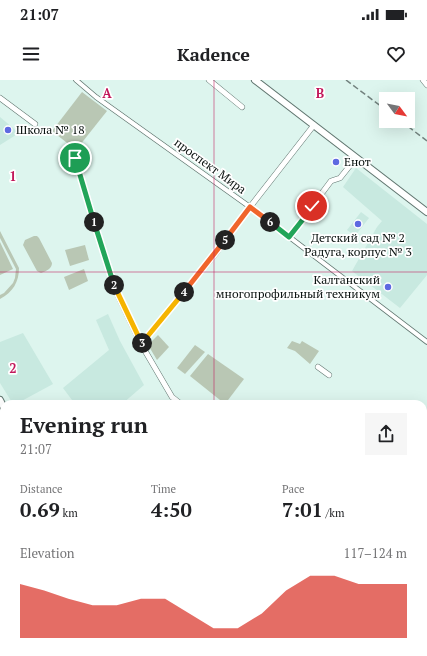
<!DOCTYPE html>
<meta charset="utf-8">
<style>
body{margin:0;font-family:"PT Serif",serif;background:#f6f6f6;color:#202124;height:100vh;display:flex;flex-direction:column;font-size:15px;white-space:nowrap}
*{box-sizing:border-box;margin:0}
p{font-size:13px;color:#757577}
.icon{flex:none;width:22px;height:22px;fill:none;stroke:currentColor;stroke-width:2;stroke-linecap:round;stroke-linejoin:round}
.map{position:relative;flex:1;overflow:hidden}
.drawer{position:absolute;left:0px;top:320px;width:427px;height:256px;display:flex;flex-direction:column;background:#fff;border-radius:12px 12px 0 0;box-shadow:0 4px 16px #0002}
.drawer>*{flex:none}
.needle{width:26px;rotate:122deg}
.controls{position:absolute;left:379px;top:12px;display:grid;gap:8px}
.controls a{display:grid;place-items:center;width:36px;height:36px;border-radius:0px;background:#fff;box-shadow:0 4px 16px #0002;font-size:20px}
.pin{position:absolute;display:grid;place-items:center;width:34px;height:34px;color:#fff;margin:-17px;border:2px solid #fff;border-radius:50%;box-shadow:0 1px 4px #0007}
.km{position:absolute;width:20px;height:20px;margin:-10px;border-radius:50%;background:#222;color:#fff;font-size:11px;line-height:20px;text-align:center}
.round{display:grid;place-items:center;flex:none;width:42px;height:42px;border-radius:0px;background:#f6f6f6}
.overview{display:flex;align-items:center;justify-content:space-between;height:68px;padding:0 20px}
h1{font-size:22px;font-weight:600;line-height:30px}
.figures{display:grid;grid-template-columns:repeat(3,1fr);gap:6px;height:68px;padding:4px 20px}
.figures div{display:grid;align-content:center}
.figures b{font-size:20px;font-weight:600}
.figures small{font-size:11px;font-weight:400}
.figures p{font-size:11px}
.chart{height:112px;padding:8px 20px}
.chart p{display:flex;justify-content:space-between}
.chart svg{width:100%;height:72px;margin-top:4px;fill:#d93025;opacity:.7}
.status{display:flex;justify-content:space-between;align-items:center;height:28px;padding:0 20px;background:#fff;direction:ltr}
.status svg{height:11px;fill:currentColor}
header{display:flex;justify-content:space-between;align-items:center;height:52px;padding:0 20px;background:#fff;font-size:18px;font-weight:600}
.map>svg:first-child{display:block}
</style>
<div class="status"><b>21:07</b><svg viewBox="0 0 49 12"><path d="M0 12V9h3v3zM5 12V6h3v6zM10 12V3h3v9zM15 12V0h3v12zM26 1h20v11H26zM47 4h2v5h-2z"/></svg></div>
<header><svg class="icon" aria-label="menu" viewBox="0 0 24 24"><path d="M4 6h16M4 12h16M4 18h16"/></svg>Kadence<svg class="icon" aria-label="heart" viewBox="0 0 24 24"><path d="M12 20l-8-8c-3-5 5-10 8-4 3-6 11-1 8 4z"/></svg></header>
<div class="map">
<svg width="427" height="576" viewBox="0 0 427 576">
<rect width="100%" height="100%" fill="#ddf5ee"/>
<!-- built -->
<g fill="#c8e9e0">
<path d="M0 37 19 53 0 65Z"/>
<path d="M356 88 427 144V195L400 228 352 191 377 147 382 141 343 107Z"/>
<path d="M361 132 369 138 355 156 347 150Z"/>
<path d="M108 234 120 261 144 305 122 324H75L63 308 109 270 96 240Z"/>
<path d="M23 253 53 304 16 324H13L0 303V262Z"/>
</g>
<!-- green -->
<g fill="#b9c7b4">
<path d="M82 12 107 31 76 70 52 51Z"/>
<path d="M0 151 19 188C19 202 13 212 0 219V215L4 213 13 203 15 198 16 189 0 158Z"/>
<path d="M34 156H37L39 158 52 183C52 189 46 191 41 193L37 191 23 165 25 160Z"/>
<path d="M0 162 13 189 0 195Z"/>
<path d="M85 165 89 180 70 186 65 170Z"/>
<path d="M84 189 88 201 69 210 64 197Z"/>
<path d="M158 255 169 267 157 280 148 265Z"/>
<path d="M292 261 300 264 302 261 319 271 310 284 295 271 287 268Z"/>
<path d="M195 265 205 272 185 294 177 288Z"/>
<path d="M208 274 244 299 225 324 190 296Z"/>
</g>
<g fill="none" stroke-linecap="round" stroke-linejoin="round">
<defs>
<path id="pedestrian" d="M76 0 96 17 250 127 427 262"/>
<g id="minor">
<path d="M209 0 242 27"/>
<path d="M423 0 427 5"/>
<path d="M0 18 35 44"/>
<path d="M75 78 114 207 141 264 172 317 181 324"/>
<path d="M289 157 331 101 340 98 356 78"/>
<path d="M141 264 216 173 250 127 314 45"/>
<path d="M318 287 329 295"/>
<path d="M423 398 427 393"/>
<path d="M0 437 4 442"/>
<path d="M423 457H427"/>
<path d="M0 524 2 527"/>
<path d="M111 572 115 576"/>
<path d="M168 572 174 576"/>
<path d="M346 576 347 572"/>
</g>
<g id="tertiary">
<path d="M255 0 427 132"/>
<path d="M0 320 4 328"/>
<path d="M265 572 281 576"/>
</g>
</defs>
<!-- pedestrian casing -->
<use href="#pedestrian" stroke="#617670" stroke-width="5.5"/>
<!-- minor casing -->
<use href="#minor" stroke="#617670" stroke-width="6"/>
<!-- tertiary casing -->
<use href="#tertiary" stroke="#617670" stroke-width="8"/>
<!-- pedestrian -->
<use href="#pedestrian" stroke="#fff" stroke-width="4"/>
<!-- minor -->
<use href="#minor" stroke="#fff" stroke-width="5"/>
<!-- tertiary -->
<use href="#tertiary" stroke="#fff" stroke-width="6"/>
<!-- rail -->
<g stroke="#72827e" stroke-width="1.5" stroke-dasharray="6 3" stroke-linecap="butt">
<path d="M346 0 386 30"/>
<path d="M401 41 427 61"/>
</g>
</g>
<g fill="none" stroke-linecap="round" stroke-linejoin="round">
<defs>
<path id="split-1" d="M75 78 94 142"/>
<path id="split-2" d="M94 142 114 205"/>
<path id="split-3" d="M114 205 142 264V263"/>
<path id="split-4" d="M142 263 184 212"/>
<path id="split-5" d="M184 212 225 160"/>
<path id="split-6" d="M225 160 250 127 270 142"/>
<path id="split-7" d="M270 142 289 157 304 138 312 126"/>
</defs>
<!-- split-1 casing -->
<use href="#split-1" stroke="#fff" stroke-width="8"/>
<!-- split-2 casing -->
<use href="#split-2" stroke="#fff" stroke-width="8"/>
<!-- split-3 casing -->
<use href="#split-3" stroke="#fff" stroke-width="8"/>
<!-- split-4 casing -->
<use href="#split-4" stroke="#fff" stroke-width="8"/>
<!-- split-5 casing -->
<use href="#split-5" stroke="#fff" stroke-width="8"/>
<!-- split-6 casing -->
<use href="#split-6" stroke="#fff" stroke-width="8"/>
<!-- split-7 casing -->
<use href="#split-7" stroke="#fff" stroke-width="8"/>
<!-- split-1 -->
<use href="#split-1" stroke="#22a559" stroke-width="5"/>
<!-- split-2 -->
<use href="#split-2" stroke="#22a559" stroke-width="5"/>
<!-- split-3 -->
<use href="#split-3" stroke="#f5b400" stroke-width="5"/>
<!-- split-4 -->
<use href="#split-4" stroke="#f5b400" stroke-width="5"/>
<!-- split-5 -->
<use href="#split-5" stroke="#f0652b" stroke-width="5"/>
<!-- split-6 -->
<use href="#split-6" stroke="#f0652b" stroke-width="5"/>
<!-- split-7 -->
<use href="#split-7" stroke="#22a559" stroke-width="5"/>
</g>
<!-- grid -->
<path fill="none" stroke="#c2185b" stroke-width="1" stroke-opacity="0.55" d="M214 0V324M0 192H427M0 384H4M423 384H427M214 572V576"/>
<!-- markers -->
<g fill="#5e69e1" stroke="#fff" stroke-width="1.5">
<circle cx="8" cy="50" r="4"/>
<circle cx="336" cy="82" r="4"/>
<circle cx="358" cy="144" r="4"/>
<circle cx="388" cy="207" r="4"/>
</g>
<g text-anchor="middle" stroke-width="3.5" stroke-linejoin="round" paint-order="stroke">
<!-- poi labels -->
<g font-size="12" fill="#09110f" stroke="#fff" text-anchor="start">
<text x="16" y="54">Школа № 18</text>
<text x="344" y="86">Енот</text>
<text x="358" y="162" text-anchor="middle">Детский сад № 2<tspan x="358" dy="14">Радуга, корпус № 3</tspan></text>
<text x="380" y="204" text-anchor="end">Калтанский<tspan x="380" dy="14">многопрофильный техникум</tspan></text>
</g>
<!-- street labels -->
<g font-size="12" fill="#09110f" stroke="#fff">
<text transform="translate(210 86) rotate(36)" y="4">проспект Мира</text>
</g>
</g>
<g font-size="13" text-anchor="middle" font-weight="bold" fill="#c2185b" stroke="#fff" stroke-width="3.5" stroke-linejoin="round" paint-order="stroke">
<text x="107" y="18">A</text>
<text x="320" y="18">B</text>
<text x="13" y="101">1</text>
<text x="13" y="293">2</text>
</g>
</svg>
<div class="controls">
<a><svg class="needle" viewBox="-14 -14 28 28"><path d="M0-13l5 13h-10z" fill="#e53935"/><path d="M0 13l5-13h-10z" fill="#757577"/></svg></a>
</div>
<div class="pin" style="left:75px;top:78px;background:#1e9e55"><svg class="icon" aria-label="arrive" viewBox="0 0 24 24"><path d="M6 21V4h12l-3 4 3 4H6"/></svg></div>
<div class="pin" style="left:312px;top:126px;background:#d93025"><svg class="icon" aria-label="check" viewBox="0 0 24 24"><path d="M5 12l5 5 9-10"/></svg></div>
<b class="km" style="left:94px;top:142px">1</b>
<b class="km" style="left:114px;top:205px">2</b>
<b class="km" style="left:142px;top:263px">3</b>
<b class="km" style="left:184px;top:212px">4</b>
<b class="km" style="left:225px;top:160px">5</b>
<b class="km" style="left:270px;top:142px">6</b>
<section class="drawer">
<div class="overview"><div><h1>Evening run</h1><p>21:07</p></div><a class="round"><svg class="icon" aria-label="share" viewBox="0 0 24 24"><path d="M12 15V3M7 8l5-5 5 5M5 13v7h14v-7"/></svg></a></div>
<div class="figures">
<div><p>Distance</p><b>0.69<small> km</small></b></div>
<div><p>Time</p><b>4:50</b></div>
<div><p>Pace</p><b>7:01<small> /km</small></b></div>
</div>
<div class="chart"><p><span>Elevation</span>117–124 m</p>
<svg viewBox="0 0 160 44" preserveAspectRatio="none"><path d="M0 44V11L10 15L20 20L30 24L40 24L50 20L60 20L70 29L80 38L90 38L100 29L110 15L120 6L130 6L140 11L150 11L160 11V44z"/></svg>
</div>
</section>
</div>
